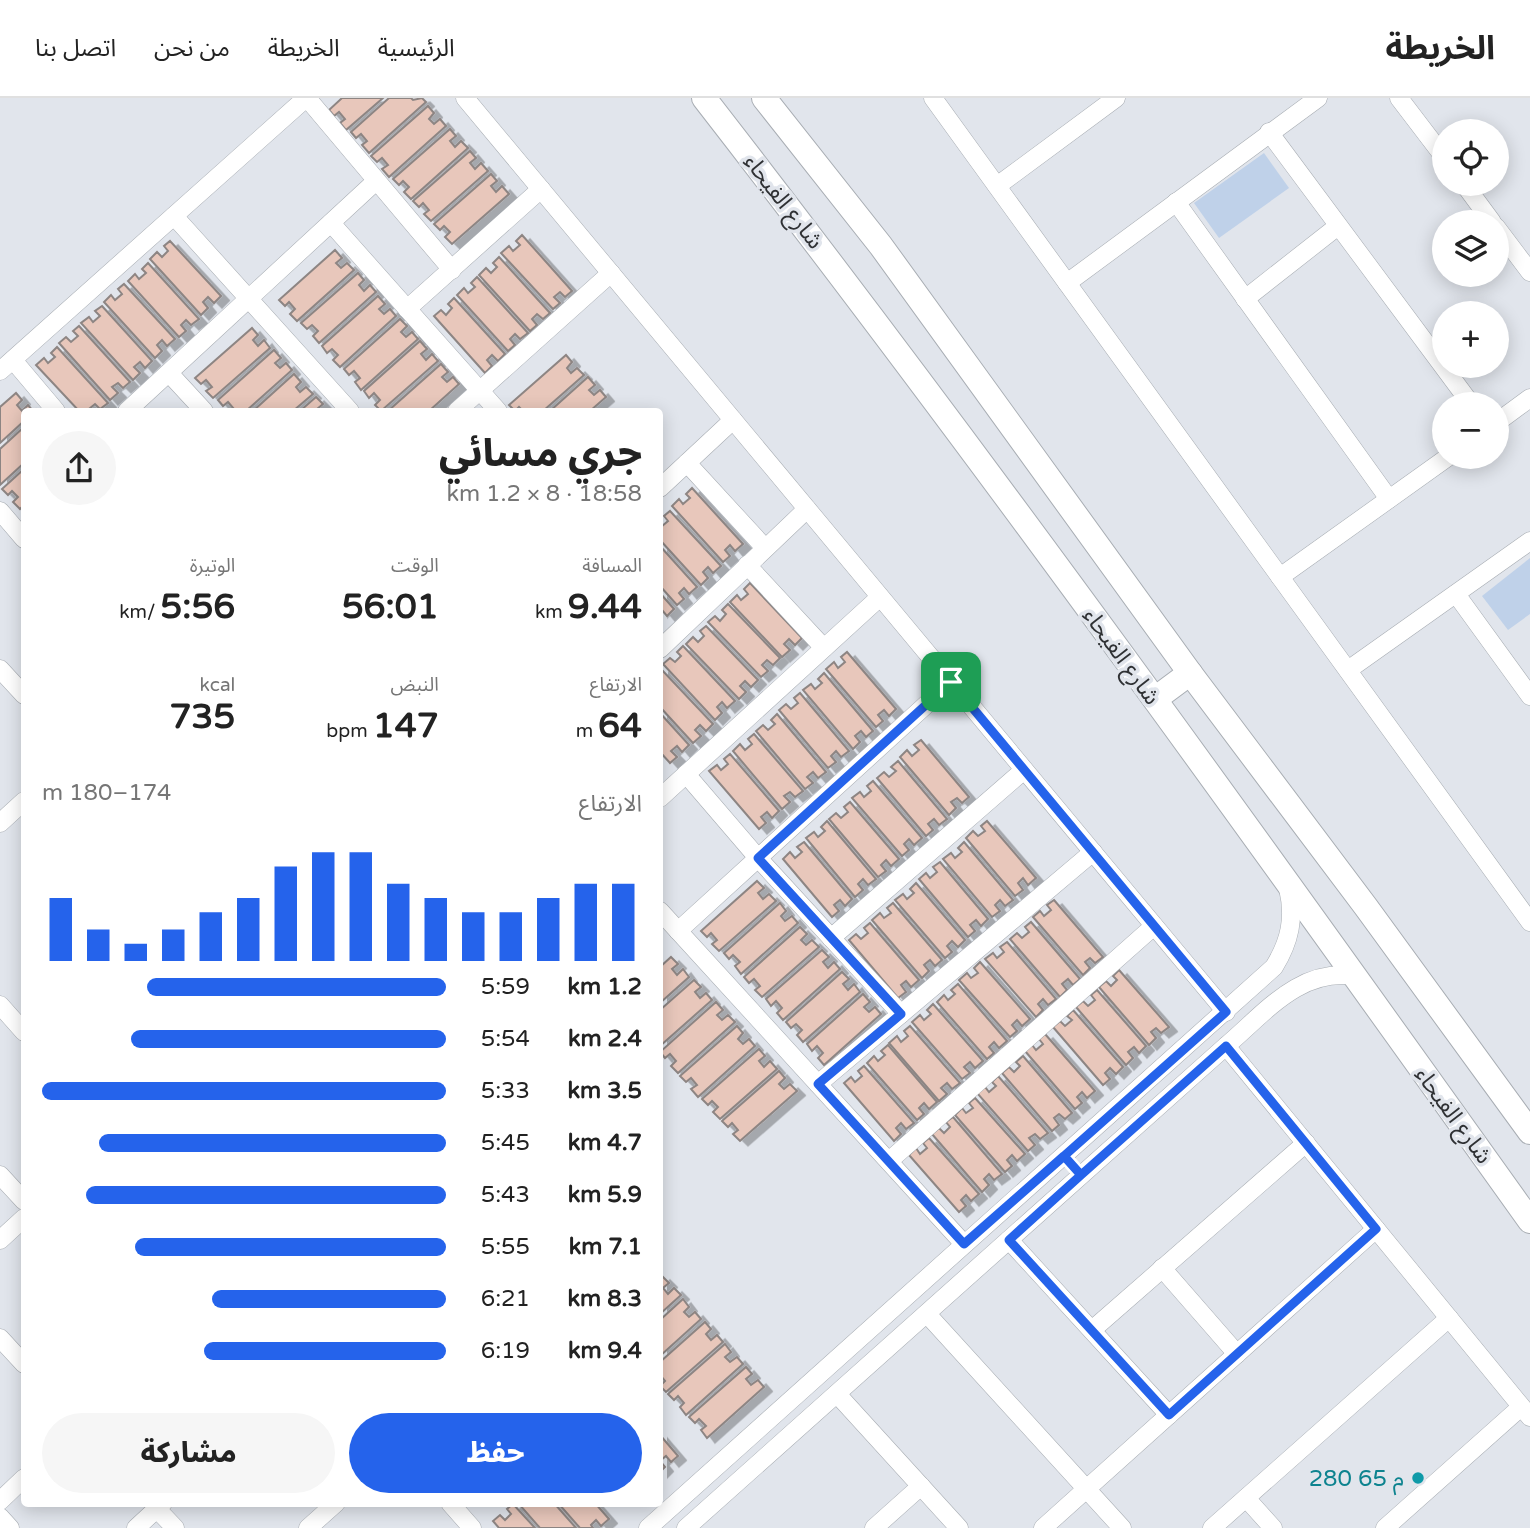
<!DOCTYPE html>
<html lang="ar">
<meta charset="utf-8">
<style>
body{margin:0;font-family:"Varela Round","Noto Sans Arabic",sans-serif;background:#f6f6f6;color:#222;direction:rtl;height:100vh;display:flex;flex-direction:column;font-size:26px;white-space:nowrap}
*{box-sizing:border-box;margin:0}
p{font-size:23px;color:#767676}
.icon{flex:none;width:38px;height:38px;fill:none;stroke:currentColor;stroke-width:2;stroke-linecap:round;stroke-linejoin:round}
.map{position:relative;flex:1;overflow:hidden;direction:ltr}
.sheet{position:absolute;left:21px;top:310px;width:642px;height:1099px;display:flex;flex-direction:column;background:#fff;border-radius:7px;box-shadow:0 4px 18px #0003;direction:rtl}
.sheet>*{flex:none}
.fabs{position:absolute;left:1432px;top:21px;display:grid;gap:14px}
.fabs a{display:grid;place-items:center;width:77px;height:77px;border-radius:50%;background:#fff;box-shadow:0 4px 18px #0003;font-size:35px}
.pin{position:absolute;display:grid;place-items:center;width:60px;height:60px;color:#fff;margin:-30px;border-radius:14px;box-shadow:0 4px 10px #0006}
.round{display:grid;place-items:center;flex:none;width:74px;height:74px;border-radius:37px;background:#f6f6f6}
.headline{display:flex;align-items:center;justify-content:space-between;height:119px;padding:0 21px}
h1{font-size:38px;font-weight:800;line-height:52px}
.metrics{display:grid;grid-template-columns:repeat(3,1fr);gap:10px;height:119px;padding:7px 21px}
.metrics div{display:grid;align-content:center}
.metrics b{font-size:35px;font-weight:800}
.metrics small{font-size:19px;font-weight:400}
.metrics p{font-size:19px}
.chart{height:196px;padding:14px 21px}
.chart p{display:flex;justify-content:space-between}
.chart svg{width:100%;height:126px;margin-top:7px;stroke:#2563eb;stroke-width:6}
.cta{display:flex;gap:14px;margin-top:auto;padding:14px 21px}
.cta a{flex:1;height:80px;border-radius:42px;background:#2563eb;color:#fff;font-size:28px;font-weight:800;line-height:80px;text-align:center}
.cta a+a{background:#f6f6f6;color:#222}
ul{padding:0 21px;list-style:none;font-size:23px}
li{display:grid;grid-template-columns:112px 84px 1fr;align-items:center;height:52px}
li i{height:18px;border-radius:9px;background:#2563eb}
header{display:flex;align-items:center;gap:42px;box-sizing:border-box;height:98px;padding:0 35px;background:#fff;border-bottom:2px solid #e0e0e0}
header strong{font-size:33px}
nav{display:flex;gap:38px;margin-inline-start:auto;font-size:24px}
.map>svg:first-child{display:block}
</style>
<header>
<strong>الخريطة</strong>
<nav><a>الرئيسية</a><a>الخريطة</a><a>من نحن</a><a>اتصل بنا</a></nav>
</header>
<div class="map">
<svg width="1530" height="1430" viewBox="0 0 1530 1430">
<defs>
<filter id="shadow"><feDropShadow dx="8" dy="4.5" stdDeviation="0" flood-color="#0004"/></filter>
</defs>
<rect width="100%" height="100%" fill="#e1e5ec"/>
<!-- green -->
<g fill="#bfd1e9">
<path d="M1264 55 1289 90 1219 140 1194 105Z"/>
<path d="M1530 460V516L1508 532 1482 498Z"/>
</g>
<!-- building -->
<g fill="#e8c7bb" stroke="#8d8583" stroke-width="2" filter="url(#shadow)">
<path d="M342 0H383L346 32 340 25 345 21 339 14 334 18 329 12Z"/>
<path d="M389 0H411L413 2 422 0 426 4 369 55 362 47 367 43 361 36 356 40 351 34Z"/>
<path d="M428 8 434 15 429 21 434 26 440 21 446 28 389 79 382 71 388 67 382 60 377 64 371 58Z"/>
<path d="M450 31 456 38 450 43 455 49 461 43 468 50 411 101 404 94 409 89 403 83 399 87 393 81Z"/>
<path d="M470 53 476 60 470 65 475 71 481 65 488 73 431 123 424 116 429 112 423 105 419 109 413 103Z"/>
<path d="M491 76 497 83 491 88 496 94 502 88 509 96 452 146 445 139 450 134 444 128 440 132 434 126Z"/>
<path d="M522 137 572 193 565 199 560 194 554 199 560 205 553 211 501 155 509 148 513 153 520 147 516 143Z"/>
<path d="M170 143 221 198 214 205 208 199 203 204 208 210 201 217 150 161 157 154 162 159 168 153 164 148Z"/>
<path d="M335 152 342 160 336 165 341 170 347 165 354 172 297 223 290 216 295 211 289 204 285 208 279 202Z"/>
<path d="M499 159 550 215 543 221 537 216 532 221 537 227 530 233 479 177 486 170 491 175 497 169 493 165Z"/>
<path d="M148 165 199 221 191 227 186 222 181 227 186 233 179 239 128 183 135 176 139 181 146 175 142 171Z"/>
<path d="M358 175 364 182 359 187 364 193 370 187 376 194 319 245 313 238 318 233 312 227 307 231 301 225Z"/>
<path d="M477 179 528 235 520 241 515 236 510 241 515 247 508 253 457 197 464 190 468 195 475 189 471 185Z"/>
<path d="M124 186 175 241 167 248 162 242 157 247 162 253 155 260 104 204 111 197 115 202 122 196 118 191Z"/>
<path d="M378 198 385 206 379 211 384 216 390 211 396 218 340 269 333 262 338 257 332 251 327 255 322 248Z"/>
<path d="M454 200 505 256 498 263 492 257 487 262 492 268 485 275 434 218 441 212 446 217 452 210 448 206Z"/>
<path d="M102 208 152 263 145 270 140 264 134 269 140 275 133 282 81 225 89 219 93 224 100 218 95 213Z"/>
<path d="M400 221 407 228 401 234 406 239 412 234 418 241 361 292 355 284 360 280 354 273 349 277 344 271Z"/>
<path d="M79 228 130 284 123 290 118 285 112 289 118 295 110 302 59 245 66 239 71 244 78 238 73 233Z"/>
<path d="M252 230 258 237 253 242 258 248 264 242 270 250 213 300 206 293 212 289 206 282 201 286 195 280Z"/>
<path d="M420 243 427 251 421 256 426 262 432 256 438 263 381 313 375 307 380 302 374 295 369 300 364 293Z"/>
<path d="M57 249 108 305 100 311 95 306 89 311 92 313H79L36 267 44 260 48 265 55 259 51 255Z"/>
<path d="M274 252 281 260 275 265 280 270 286 265 292 272 246 313H231L234 311 228 304 223 308 218 302Z"/>
<path d="M566 257 572 264 567 270 571 275 577 270 584 277 543 313H523L519 309 515 313 509 307Z"/>
<path d="M441 266 448 274 442 279 447 284 453 279 459 286 429 313H388Z"/>
<path d="M294 276 301 284 296 289 300 294 306 289 313 296 293 313H253Z"/>
<path d="M588 279 595 287 589 292 594 297 600 292 606 299 590 313H550Z"/>
<path d="M16 295 22 302 17 307 22 313 28 307 33 313H24V323L0 345V309Z"/>
<path d="M316 299 323 306 317 311 319 313H300Z"/>
<path d="M24 329V365L0 387V351Z"/>
<path d="M24 371V407L20 411 13 404 18 399 12 393 8 397 2 391Z"/>
<path d="M692 390 743 446 735 453 730 447 725 452 730 458 723 464 672 408 679 401 683 406 690 400 686 396Z"/>
<path d="M670 413 721 468 713 475 708 469 703 474 708 480 701 487 660 442V427L661 429 668 423 664 418Z"/>
<path d="M660 448 697 489 689 496 684 490 679 495 684 501 677 507 660 488Z"/>
<path d="M750 485 802 540 795 547 789 541 784 546 790 552 782 559 730 504 737 497 741 502 748 496 744 491Z"/>
<path d="M660 495 674 511 667 518 662 512 660 514Z"/>
<path d="M728 506 780 560 773 567 767 562 762 567 768 573 761 579 708 524 715 518 720 523 726 516 722 512Z"/>
<path d="M706 528 758 582 751 589 745 583 740 588 746 594 739 601 686 546 693 539 698 544 704 538 700 533Z"/>
<path d="M683 548 735 603 727 610 722 604 717 609 722 615 715 622 663 566 670 560 675 564 681 558 677 554Z"/>
<path d="M847 554 896 611 889 618 884 612 878 617 883 623 876 629 826 571 834 564 838 570 845 564 841 559Z"/>
<path d="M661 571 713 626 706 633 700 627 695 632 701 638 693 645 660 609Z"/>
<path d="M824 575 873 633 866 639 861 633 855 638 860 644 853 651 803 592 811 586 815 591 822 585 818 581Z"/>
<path d="M800 595 849 653 841 659 836 653 831 658 836 664 828 670 779 612 786 606 791 611 798 605 794 600Z"/>
<path d="M660 615 689 647 682 654 677 648 671 653 677 659 670 665 660 654Z"/>
<path d="M777 616 826 674 818 680 813 674 807 679 813 685 805 691 756 633 763 627 768 632 775 626 771 622Z"/>
<path d="M754 636 803 693 795 699 790 694 784 698 790 704 782 711 733 653 740 646 745 652 752 646 748 641Z"/>
<path d="M921 642 969 699 962 705 957 700 951 704 956 710 949 717 900 659 907 652 912 658 919 652 914 647Z"/>
<path d="M730 656 779 713 772 720 767 714 761 719 766 725 759 731 709 673 717 667 721 672 728 666 724 661Z"/>
<path d="M898 663 947 721 939 727 934 721 928 726 933 732 926 738 877 680 884 674 889 679 896 673 891 669Z"/>
<path d="M873 683 922 740 914 747 909 741 904 746 909 752 902 758 852 700 860 694 864 699 871 693 867 688Z"/>
<path d="M850 704 899 761 891 768 886 762 881 767 886 773 878 779 829 721 836 715 841 720 848 714 844 709Z"/>
<path d="M827 723 876 781 868 787 863 781 858 786 863 792 855 799 806 740 814 734 818 739 825 733 821 729Z"/>
<path d="M987 723 1036 780 1028 787 1023 780 1018 785 1023 792 1015 798 966 740 973 733 978 738 985 733 981 728Z"/>
<path d="M804 744 852 801 845 808 840 802 834 807 839 813 832 819 783 761 790 754 795 760 802 754 797 749Z"/>
<path d="M964 744 1013 802 1005 808 1000 802 995 807 1000 813 992 819 943 761 951 755 955 760 962 754 958 750Z"/>
<path d="M940 764 988 821 981 828 976 822 970 827 975 833 968 839 919 781 926 775 930 780 937 774 933 769Z"/>
<path d="M757 783 764 790 758 795 763 801 769 796 776 803 719 853 712 846 717 842 711 835 707 839 701 833Z"/>
<path d="M916 785 965 842 958 849 952 843 947 848 952 854 945 860 895 802 903 796 907 801 914 795 910 791Z"/>
<path d="M1054 802 1103 859 1095 865 1090 860 1085 864 1090 870 1083 877 1033 819 1040 813 1044 818 1051 812 1047 807Z"/>
<path d="M780 805 786 813 781 818 785 823 792 818 798 825 741 876 735 868 740 864 733 857 729 861 724 855Z"/>
<path d="M893 805 942 862 935 868 930 862 924 867 929 873 922 880 872 822 880 815 884 820 891 815 887 810Z"/>
<path d="M1031 824 1080 881 1073 887 1068 881 1062 886 1067 892 1060 899 1010 841 1017 835 1022 840 1029 834 1025 829Z"/>
<path d="M870 825 919 882 911 889 906 883 901 887 906 894 898 900 849 842 856 836 861 841 868 835 864 830Z"/>
<path d="M800 829 807 836 801 842 806 847 812 842 819 849 762 899 755 892 760 888 754 881 749 885 744 879Z"/>
<path d="M1007 844 1056 901 1048 907 1043 901 1038 906 1043 912 1036 919 985 861 993 855 997 860 1004 854 1000 849Z"/>
<path d="M822 852 829 859 823 864 828 870 834 864 840 871 783 922 777 915 782 910 776 903 771 908 766 901Z"/>
<path d="M671 859 678 866 672 871 677 877 683 871 689 879 660 905V869Z"/>
<path d="M980 864 1030 921 1022 928 1017 922 1012 927 1017 933 1010 939 959 882 967 875 971 880 978 875 974 870Z"/>
<path d="M1119 872 1169 929 1161 935 1156 930 1151 934 1156 940 1149 947 1099 889 1106 883 1111 888 1117 882 1113 878Z"/>
<path d="M842 874 849 881 843 886 848 892 854 886 860 894 803 944 797 937 802 932 796 926 791 930 786 924Z"/>
<path d="M694 882 701 889 695 894 700 900 706 895 712 902 660 948V912Z"/>
<path d="M958 886 1007 943 999 950 994 944 989 949 994 955 987 961 937 904 944 897 948 902 955 896 951 892Z"/>
<path d="M1097 892 1146 948 1139 955 1134 949 1128 954 1133 960 1126 967 1076 909 1083 903 1088 908 1095 902 1091 897Z"/>
<path d="M863 896 870 904 864 909 869 914 875 909 881 916 824 967 818 960 823 955 817 948 812 953 807 946Z"/>
<path d="M716 904 723 912 717 917 722 922 728 917 735 924 678 975 671 968 676 963 670 956 665 960 660 954Z"/>
<path d="M933 906 983 963 975 970 970 964 964 969 970 975 962 981 912 924 920 917 924 922 931 916 927 912Z"/>
<path d="M1073 912 1123 969 1116 976 1110 970 1105 975 1110 981 1103 987 1053 929 1060 923 1065 928 1072 922 1067 918Z"/>
<path d="M737 928 743 935 738 941 743 946 749 941 755 948 698 999 691 991 697 987 691 980 686 984 680 978Z"/>
<path d="M910 928 960 985 952 991 947 985 941 990 947 996 939 1003 889 945 897 938 901 944 908 938 904 933Z"/>
<path d="M1045 936 1095 993 1087 1000 1082 994 1077 999 1082 1005 1075 1011 1025 953 1032 947 1036 952 1043 946 1039 941Z"/>
<path d="M888 947 937 1004 929 1011 924 1005 919 1010 924 1016 917 1022 867 965 874 958 878 963 885 957 881 953Z"/>
<path d="M759 951 765 958 759 963 764 969 770 963 777 971 720 1021 713 1014 718 1009 712 1003 708 1007 702 1001Z"/>
<path d="M1023 958 1072 1015 1065 1021 1059 1016 1054 1020 1059 1027 1052 1033 1002 975 1009 969 1014 974 1020 968 1016 964Z"/>
<path d="M864 968 914 1025 906 1031 901 1025 896 1030 901 1036 894 1043 844 985 851 979 855 984 862 978 858 973Z"/>
<path d="M779 973 785 980 779 986 784 991 790 986 797 993 740 1043 733 1036 738 1032 732 1025 728 1029 722 1023Z"/>
<path d="M998 978 1048 1035 1040 1041 1035 1036 1029 1040 1035 1047 1028 1053 977 995 985 989 989 994 996 988 992 984Z"/>
<path d="M975 1000 1025 1056 1017 1063 1012 1057 1007 1062 1012 1068 1005 1074 955 1017 962 1010 966 1015 973 1010 969 1005Z"/>
<path d="M953 1019 1002 1076 994 1082 989 1076 984 1081 989 1087 982 1094 932 1036 939 1030 944 1035 950 1029 946 1024Z"/>
<path d="M929 1040 979 1096 971 1103 966 1097 961 1102 966 1108 959 1114 909 1057 916 1050 920 1056 927 1050 923 1045Z"/>
<path d="M662 1178 669 1185 663 1190 668 1196 674 1190 681 1197 660 1216V1180Z"/>
<path d="M683 1201 689 1209 684 1214 689 1219 695 1214 701 1221 660 1258V1222Z"/>
<path d="M705 1224 711 1231 706 1236 711 1242 717 1237 723 1244 666 1294 660 1288 665 1283 660 1277V1264Z"/>
<path d="M725 1246 731 1254 725 1259 730 1264 737 1259 743 1266 686 1317 680 1309 684 1305 678 1298 674 1302 668 1296Z"/>
<path d="M746 1269 752 1276 746 1281 751 1287 758 1282 764 1289 707 1340 701 1332 706 1328 699 1321 695 1325 689 1319Z"/>
<path d="M660 1337 678 1358 671 1364 666 1358 660 1363 665 1369 660 1374Z"/>
<path d="M518 1405H554L576 1430H540Z"/>
<path d="M558 1405H595L609 1421 601 1428 596 1422 591 1427 593 1430H580Z"/>
<path d="M513 1406 535 1430H499L493 1423 500 1417 505 1422 511 1416 507 1411Z"/>
</g>
<g fill="none" stroke-linecap="round" stroke-linejoin="round">
<defs>
<g id="minor">
<path d="M307 0 452 172"/>
<path d="M465 0 1226 914"/>
<path d="M933 0 1530 824"/>
<path d="M1399 0 1444 59"/>
<path d="M1269 34 1471 306"/>
<path d="M1464 86 1492 124"/>
<path d="M997 88 1116 0"/>
<path d="M1176 104 1389 401"/>
<path d="M174 118 350 313"/>
<path d="M331 125 498 313"/>
<path d="M1496 129 1530 174"/>
<path d="M1067 185 1318 0"/>
<path d="M1245 201 1338 128"/>
<path d="M407 211 541 91"/>
<path d="M13 262 56 313"/>
<path d="M0 273 306 0"/>
<path d="M169 275 204 313"/>
<path d="M127 313 376 83"/>
<path d="M457 313 611 175"/>
<path d="M1496 325 1530 300"/>
<path d="M687 365 765 450"/>
<path d="M660 390 733 322"/>
<path d="M0 413 24 441"/>
<path d="M747 467 824 550"/>
<path d="M1280 479 1448 359"/>
<path d="M1456 496 1530 598"/>
<path d="M660 551 807 411"/>
<path d="M0 571 24 597"/>
<path d="M1348 572 1530 443"/>
<path d="M686 676 758 760 901 916"/>
<path d="M660 700 880 499"/>
<path d="M0 725 24 703"/>
<path d="M660 813 964 1146"/>
<path d="M678 833 951 584"/>
<path d="M831 840 1024 672"/>
<path d="M0 907 24 934"/>
<path d="M1226 948 1530 1319"/>
<path d="M818 986 1093 754"/>
<path d="M889 1063 1154 828"/>
<path d="M0 1077 24 1103"/>
<path d="M0 1142 24 1120"/>
<path d="M1009 1142 1169 1317"/>
<path d="M1162 1170 1237 1256"/>
<path d="M927 1216 1122 1430"/>
<path d="M1092 1232 1306 1045"/>
<path d="M0 1240 24 1266"/>
<path d="M837 1296 959 1430"/>
<path d="M1246 1400 1273 1430"/>
<path d="M0 1403 24 1380"/>
<path d="M450 1405 472 1430"/>
<path d="M157 1411 175 1430"/>
<path d="M0 1419 10 1430"/>
<path d="M136 1430 163 1405"/>
<path d="M308 1430 336 1405"/>
<path d="M648 1430 1274 869C1290 843 1295 820 1288 790"/>
<path d="M686 1430 1226 948C1265 915 1299 870 1355 878"/>
<path d="M874 1430 921 1388"/>
<path d="M1043 1430 1376 1131"/>
<path d="M1212 1430 1449 1220"/>
<path d="M1385 1430 1521 1309"/>
</g>
<g id="highway">
<path d="M704 0C989 367 1260 745 1530 1123"/>
<path d="M764 0 881 148 1190 575 1366 809 1530 1034"/>
<path d="M1155 601 1190 575"/>
</g>
</defs>
<!-- minor casing -->
<use href="#minor" stroke="#a8adb3" stroke-width="19"/>
<!-- highway casing -->
<use href="#highway" stroke="#a8adb3" stroke-width="26"/>
<!-- minor -->
<use href="#minor" stroke="#fff" stroke-width="18"/>
<!-- highway -->
<use href="#highway" stroke="#fff" stroke-width="24"/>
</g>
<g fill="none" stroke-linecap="round" stroke-linejoin="round">
<defs>
<path id="route" d="M951 584 1226 914 1064 1058 1081 1077 1009 1142 1169 1317 1376 1131 1226 948 1081 1077 1064 1058 964 1146 818 986 901 916 758 760 951 584"/>
</defs>
<!-- route casing -->
<use href="#route" stroke="#fff" stroke-width="14"/>
<!-- route -->
<use href="#route" stroke="#2563eb" stroke-width="9"/>
</g>
<!-- markers -->
<circle fill="#0f9aa8" stroke="#e1e5ec" stroke-width="2.5" cx="1418" cy="1380" r="7"/>
<g text-anchor="middle" stroke-width="7" stroke-linejoin="round" paint-order="stroke">
<!-- street labels -->
<g font-size="23" fill="#2f3134" stroke="#e1e5ec">
<text transform="translate(784 103) rotate(52)" y="8">شارع الفيحاء</text>
<text transform="translate(1122 558) rotate(54)" y="8">شارع الفيحاء</text>
<text transform="translate(1454 1017) rotate(54)" y="8">شارع الفيحاء</text>
</g>
<!-- culture labels -->
<g font-size="23" fill="#0d838f" stroke="#e1e5ec" text-anchor="end">
<text x="1404" y="1388">280 م 65</text>
</g>
</g>
</svg>
<div class="fabs">
<a><svg class="icon" aria-label="locate" viewBox="0 0 24 24"><circle cx="12" cy="12" r="6"/><path d="M12 2v4M12 18v4M2 12h4M18 12h4"/></svg></a>
<a><svg class="icon" aria-label="layers" viewBox="0 0 24 24"><path d="M12 4l9 5-9 5-9-5zM3 14l9 5 9-5"/></svg></a>
<a>+</a>
<a>−</a>
</div>
<div class="pin" style="left:951px;top:584px;background:#1e9e55"><svg class="icon" aria-label="arrive" viewBox="0 0 24 24"><path d="M6 21V4h12l-3 4 3 4H6"/></svg></div>
<section class="sheet">
<div class="headline"><div><h1>جري مسائي</h1><p>18:58 · 8 × 1.2 km</p></div><a class="round"><svg class="icon" aria-label="share" viewBox="0 0 24 24"><path d="M12 15V3M7 8l5-5 5 5M5 13v7h14v-7"/></svg></a></div>
<div class="metrics">
<div><p>المسافة</p><b>9.44<small> km</small></b></div>
<div><p>الوقت</p><b>56:01</b></div>
<div><p>الوتيرة</p><b>5:56<small> /km</small></b></div>
</div>
<div class="metrics">
<div><p>الارتفاع</p><b>64<small> m</small></b></div>
<div><p>النبض</p><b>147<small> bpm</small></b></div>
<div><p>kcal</p><b>735</b></div>
</div>
<div class="chart"><p><span>الارتفاع</span>174–180 m</p>
<svg viewBox="0 0 160 44" preserveAspectRatio="none"><path d="M5 44V22M15 44V33M25 44V38M35 44V33M45 44V27M55 44V22M65 44V11M75 44V6M85 44V6M95 44V17M105 44V22M115 44V27M125 44V27M135 44V22M145 44V17M155 44V17"/></svg>
</div>
<ul>
<li><b>1.2 km</b>5:59<i style="width:74%"></i></li>
<li><b>2.4 km</b>5:54<i style="width:78%"></i></li>
<li><b>3.5 km</b>5:33<i style="width:100%"></i></li>
<li><b>4.7 km</b>5:45<i style="width:86%"></i></li>
<li><b>5.9 km</b>5:43<i style="width:89%"></i></li>
<li><b>7.1 km</b>5:55<i style="width:77%"></i></li>
<li><b>8.3 km</b>6:21<i style="width:58%"></i></li>
<li><b>9.4 km</b>6:19<i style="width:60%"></i></li>
</ul>
<div class="cta"><a>حفظ</a><a>مشاركة</a></div>
</section>
</div>
